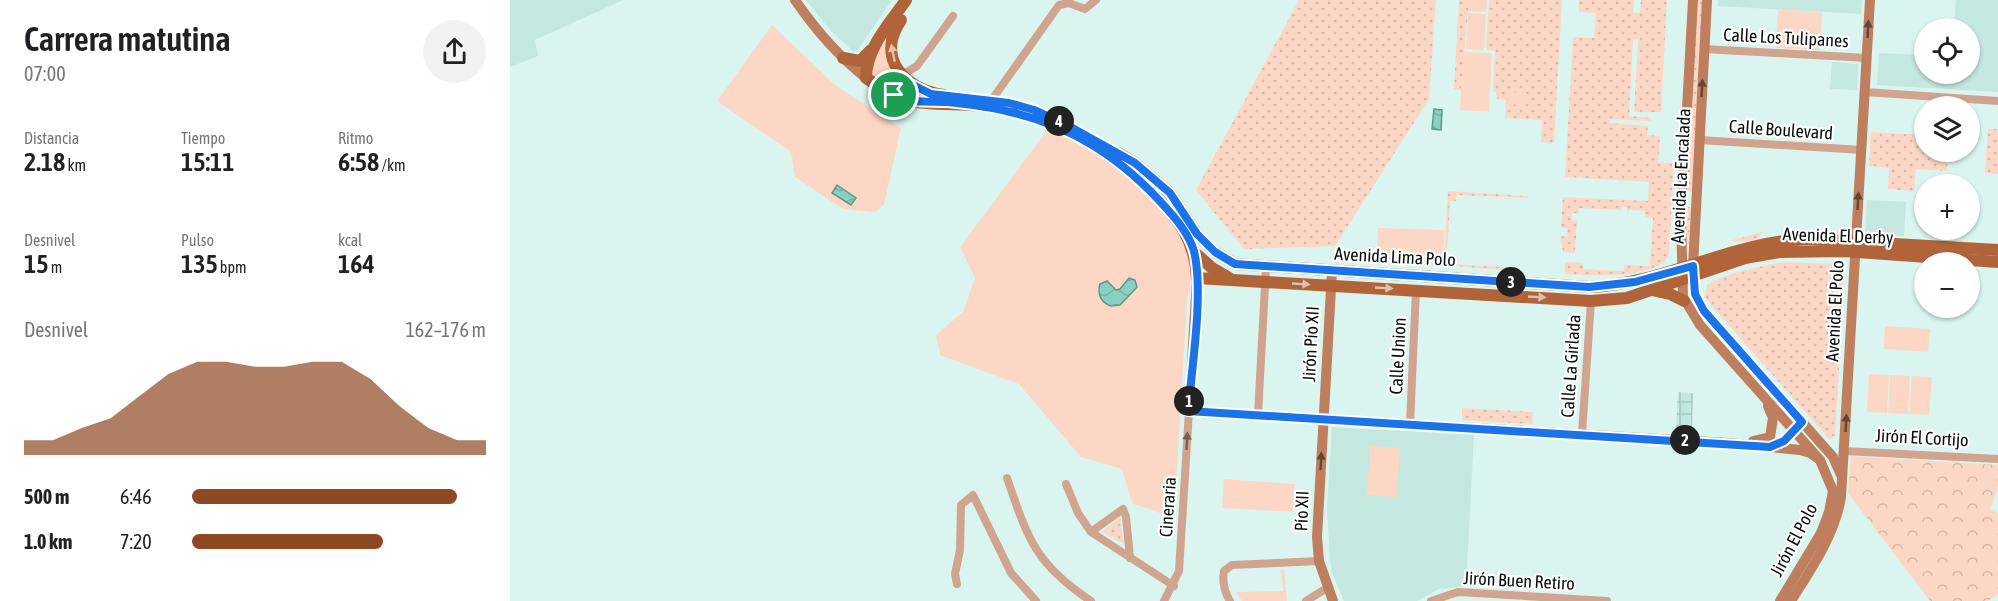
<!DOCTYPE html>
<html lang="es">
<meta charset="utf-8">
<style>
body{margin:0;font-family:"Asap Condensed",sans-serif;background:#f2f2f2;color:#202124;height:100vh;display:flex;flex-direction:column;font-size:22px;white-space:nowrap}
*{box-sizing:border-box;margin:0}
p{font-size:20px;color:#757577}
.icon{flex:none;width:33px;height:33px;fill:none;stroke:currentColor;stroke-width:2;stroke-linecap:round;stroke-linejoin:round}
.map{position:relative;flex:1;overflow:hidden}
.drawer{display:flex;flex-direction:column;background:#fff;width:510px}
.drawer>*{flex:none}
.buttons{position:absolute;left:1404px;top:18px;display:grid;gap:12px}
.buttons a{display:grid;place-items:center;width:66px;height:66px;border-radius:50%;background:#fff;box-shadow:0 2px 4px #0004;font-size:30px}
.pin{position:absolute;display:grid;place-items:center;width:51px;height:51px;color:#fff;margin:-26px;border:3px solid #fff;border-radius:50%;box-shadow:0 2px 6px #0007}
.km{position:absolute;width:30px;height:30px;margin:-15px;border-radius:50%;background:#222;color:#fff;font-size:16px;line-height:30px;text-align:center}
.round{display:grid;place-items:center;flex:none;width:63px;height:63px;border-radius:32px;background:#f2f2f2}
.headline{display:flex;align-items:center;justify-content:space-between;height:102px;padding:0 24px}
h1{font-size:33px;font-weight:600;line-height:45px}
.figures{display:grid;grid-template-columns:repeat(3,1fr);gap:9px;height:102px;padding:6px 24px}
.figures div{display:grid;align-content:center}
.figures b{font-size:26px;font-weight:600}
.figures small{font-size:16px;font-weight:400}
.figures p{font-size:16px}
.chart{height:168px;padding:12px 24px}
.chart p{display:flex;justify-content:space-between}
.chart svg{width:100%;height:108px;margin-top:6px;fill:#8f4922;opacity:.7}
ul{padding:0 24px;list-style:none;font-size:20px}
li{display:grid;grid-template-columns:96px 72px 1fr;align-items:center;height:45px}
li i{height:15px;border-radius:8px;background:#8f4922}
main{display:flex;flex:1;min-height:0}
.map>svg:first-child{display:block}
</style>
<main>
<section class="drawer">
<div class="headline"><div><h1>Carrera matutina</h1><p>07:00</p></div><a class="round"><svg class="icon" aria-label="share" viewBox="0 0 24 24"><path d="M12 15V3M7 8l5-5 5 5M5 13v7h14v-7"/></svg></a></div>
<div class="figures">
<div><p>Distancia</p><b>2.18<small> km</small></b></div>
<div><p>Tiempo</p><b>15:11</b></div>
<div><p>Ritmo</p><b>6:58<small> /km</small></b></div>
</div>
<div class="figures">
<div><p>Desnivel</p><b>15<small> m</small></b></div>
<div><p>Pulso</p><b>135<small> bpm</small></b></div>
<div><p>kcal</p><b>164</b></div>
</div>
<div class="chart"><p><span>Desnivel</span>162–176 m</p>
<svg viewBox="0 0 160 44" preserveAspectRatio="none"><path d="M0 44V38L10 38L20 33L30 29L40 20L50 11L60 6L70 6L80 8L90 8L100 6L110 6L120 13L130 24L140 33L150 38L160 38V44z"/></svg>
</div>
<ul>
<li><b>500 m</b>6:46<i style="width:90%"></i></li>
<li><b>1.0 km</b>7:20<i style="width:65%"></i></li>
</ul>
</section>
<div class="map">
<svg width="1488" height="601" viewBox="0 0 1488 601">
<defs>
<pattern id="industrial-grid" width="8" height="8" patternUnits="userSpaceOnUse" patternTransform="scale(1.5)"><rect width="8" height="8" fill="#c4e7df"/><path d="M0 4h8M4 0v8" fill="none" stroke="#a7c5be"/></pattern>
<pattern id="grass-dots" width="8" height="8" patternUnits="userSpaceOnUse" patternTransform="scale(1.5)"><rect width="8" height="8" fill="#fdd7c5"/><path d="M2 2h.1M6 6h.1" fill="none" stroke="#d7b7a8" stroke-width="1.8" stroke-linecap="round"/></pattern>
<pattern id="forest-crowns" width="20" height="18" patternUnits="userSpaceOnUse" patternTransform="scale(1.5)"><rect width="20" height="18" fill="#fdd7c5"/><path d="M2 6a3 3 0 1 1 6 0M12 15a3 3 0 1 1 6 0" fill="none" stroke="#d7b7a8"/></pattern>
<pattern id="water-waves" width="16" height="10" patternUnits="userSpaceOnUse" patternTransform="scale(1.5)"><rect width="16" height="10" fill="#88d0c1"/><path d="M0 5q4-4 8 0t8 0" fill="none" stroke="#74b1a4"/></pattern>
</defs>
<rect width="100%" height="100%" fill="#daf5ef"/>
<!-- built -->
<g fill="#c4e7df">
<path d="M0 0H113L25 40 28 56 0 67Z"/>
<path d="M296 0H382L347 51 344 52 321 31Z"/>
<path d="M1208 0H1352L1351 14 1208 6Z"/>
<path d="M1446 0H1488V92L1367 85 1369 53 1414 55V74H1460V28H1444Z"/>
<path d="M1322 62 1348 64 1347 90 1320 89Z"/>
<path d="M1357 200 1396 202 1394 236 1355 234Z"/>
<path d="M822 427 964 435 956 586 929 589 907 601H834L822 573 820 560 817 510Z"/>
</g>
<!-- industrial -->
<path fill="url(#industrial-grid)" d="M1168 392 1183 393 1182 427H1166Z"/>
<!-- grass -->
<g fill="url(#grass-dots)">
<path d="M789 0H926L919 99 825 246 734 249 686 190Z"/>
<path d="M949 0H959L951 90 944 89Z"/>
<path d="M979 0H1052L1044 143 1031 142 1032 120 995 118 996 100 987 99 986 92 983 91 985 51 976 50Z"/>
<path d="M1069 0H1124L1123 13H1130L1131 0H1157L1151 112H1124L1128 40 1123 39 1119 116 1141 118V121L1100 119V123L1138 126 1137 135 1150 136 1148 162 1164 163 1159 254C1151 279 1079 276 1055 274V262L1073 263V269L1114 271V265L1140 266 1143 218 1135 217V211L1119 210 1117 216V207H1111V210L1069 208 1068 213H1062V220L1067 221 1065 253 1053 252 1050 236 1057 237V228H1051L1053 197 1138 201 1139 182 1055 177 1063 37 1084 38 1086 13 1069 12Z"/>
<path d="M1186 0H1194L1182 191 1178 193 1176 192Z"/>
<path d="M1478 129H1488V174L1475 173Z"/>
<path d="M1361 132 1414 135V152H1438L1437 171 1406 169 1404 191 1378 189 1379 168 1359 166Z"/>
<path d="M938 191 1018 196V198L947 195 946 201H940L937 256H934Z"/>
<path d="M1176 206 1181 208 1177 261 1175 254Z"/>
<path d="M1286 229 1331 231V236L1284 234 1278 230Z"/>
<path d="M1253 232C1244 245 1232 241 1219 241Z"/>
<path d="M1274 262 1335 264 1325 437 1319 439 1195 298C1195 293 1195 288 1199 284 1210 274 1258 265 1274 262Z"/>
<path d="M943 264 1006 268 1007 271 943 266Z"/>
<path d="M952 408 1023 412 1022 424 952 420Z"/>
<path d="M610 517 614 544 592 532Z"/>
</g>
<!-- forest -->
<path fill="url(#forest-crowns)" d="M1341 456 1488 465V487L1480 510 1488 513V595L1477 601H1420L1338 493Z"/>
<!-- green -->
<g fill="#fdd7c5">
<path d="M959 0H977L976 12 958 11Z"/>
<path d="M1268 9 1312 12 1310 50 1266 48Z"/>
<path d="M958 13 976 14 974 50 956 49Z"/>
<path d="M262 25 326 86 391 128 374 205 365 212 333 209 285 177 281 152 207 101Z"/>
<path d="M380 32 397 88 394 93H390L363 77 359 67Z"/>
<path d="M953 52 982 53 979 112 950 110Z"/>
<path d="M999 92 1017 93 1016 105H1005V100H998Z"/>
<path d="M539 128C588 150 661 198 679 251 685 266 680 286 677 301L664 518 622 503 612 469 571 457 509 384 430 355 426 335 453 312 465 278 450 247Z"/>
<path d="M868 228 935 230 932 266 867 264Z"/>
<path d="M1375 326 1420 329 1418 352 1374 349Z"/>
<path d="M1359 374 1379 375 1377 413 1357 412Z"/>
<path d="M1380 375 1400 376 1398 414 1378 413Z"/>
<path d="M1402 376 1422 377 1419 415 1399 414Z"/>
<path d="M860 446 890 448 887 497 857 495Z"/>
<path d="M714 479 785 484 783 512 712 508Z"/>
<path d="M771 569H774L777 601H732L726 592 773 591Z"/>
</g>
<!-- water -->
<g fill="url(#water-waves)" stroke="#61968a" stroke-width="1.5">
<path d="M924 109 932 110 931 130 922 129Z"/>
<path d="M327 185 346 198 341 205 322 193Z"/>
<path d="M619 278 625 280 627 287 610 305 601 306C591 303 587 294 590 284L597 281 606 290 610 289Z"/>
</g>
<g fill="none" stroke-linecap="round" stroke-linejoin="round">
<!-- street -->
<g stroke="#d0a48e" stroke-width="8">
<path d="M1194 49 1357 58"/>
<path d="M392 75 407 66 443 16"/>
<path d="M1355 92 1488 101"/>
<path d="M481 101 549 5 559 3 575 9 586 0"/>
<path d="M1189 140 1352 150"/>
<path d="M748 415 756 267"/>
<path d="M900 424 906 290"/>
<path d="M1072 434 1081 301"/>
<path d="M1334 451 1488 459"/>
<path d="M497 478C518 539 525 564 581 601"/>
<path d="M556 484 568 513 581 532 664 586"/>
<path d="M581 532 613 509 616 517 620 558"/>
<path d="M447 584 445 574 450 550 451 505 463 495 501 573 526 601"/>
<path d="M654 601 669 571 679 411"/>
<path d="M720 601C714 591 712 582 714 571L722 565 809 561"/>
<path d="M796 601 817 588"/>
<path d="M921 601 948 592 1097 601"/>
</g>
<!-- secondary -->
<g stroke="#bf7f5e" stroke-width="10">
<path d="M285 0C305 29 328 56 356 78"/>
<path d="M1183 0 1171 218 1173 297 1190 325 1310 460 1323 491 1319 512 1311 533 1270 601"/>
<path d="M1197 0 1183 266 1185 294 1194 311 1323 457 1331 475"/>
<path d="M822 271 807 537 809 561 823 601"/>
<path d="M687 278 679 411 1218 443 1290 450 1300 453 1310 460"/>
<path d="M1243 441 1260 437 1263 418 1258 406"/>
<path d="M1260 447 1274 441 1288 426"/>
<path d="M1281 601C1301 569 1325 535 1331 497L1360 0"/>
</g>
<!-- primary -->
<g stroke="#b16339" stroke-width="12">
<path d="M396 0C380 23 356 48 356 78 368 86 381 96 396 100 418 106 449 103 473 106 538 115 597 145 642 192 668 219 685 239 687 278L1081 301 1117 298 1235 258 1269 252 1333 251 1488 262"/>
<path d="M391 20C365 58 395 90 434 95"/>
<path d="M333 58 350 61 361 50"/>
<path d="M608 153 625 163 660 193 687 234 705 252 725 264 1079 287C1156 284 1222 241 1298 239L1488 250"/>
<path d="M684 252 702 268 719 278"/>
<path d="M1146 291 1160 294 1174 301"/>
</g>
</g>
<!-- one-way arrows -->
<defs><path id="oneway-solid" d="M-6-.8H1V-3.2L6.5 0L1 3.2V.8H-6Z" transform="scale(1.5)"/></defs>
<g fill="#624634">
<use href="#oneway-solid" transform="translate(1358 29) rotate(-87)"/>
<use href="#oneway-solid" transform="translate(1192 88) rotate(-87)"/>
<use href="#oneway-solid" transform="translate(1348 201) rotate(-87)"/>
<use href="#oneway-solid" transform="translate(1336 423) rotate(-87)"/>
<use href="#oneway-solid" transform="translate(811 461) rotate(-87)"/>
</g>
<g fill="#e0c1b0">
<use href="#oneway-solid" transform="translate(383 53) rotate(-101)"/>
<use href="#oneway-solid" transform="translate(791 284) rotate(3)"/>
<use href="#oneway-solid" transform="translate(874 288) rotate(3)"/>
<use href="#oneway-solid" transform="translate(1027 297) rotate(3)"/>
</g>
<use fill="#756053" href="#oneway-solid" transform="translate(677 441) rotate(-87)"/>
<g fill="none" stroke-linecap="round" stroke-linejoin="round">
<defs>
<path id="route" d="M399 83 421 94 499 103 524 110 557 125 625 163 660 193 687 234 705 252 725 264 1079 287 1125 282 1183 266 1185 294 1194 311 1292 422 1274 441 1260 447 678 411C682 367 693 297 685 256 682 238 669 222 657 209 613 159 562 125 496 111 477 106 457 104 438 102 419 101 401 104 384 95H396Z"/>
</defs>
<!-- route casing -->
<use href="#route" stroke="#fff" stroke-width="12"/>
<!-- route -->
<use href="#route" stroke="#1a73e8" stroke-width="8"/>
</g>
<g text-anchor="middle" stroke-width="4.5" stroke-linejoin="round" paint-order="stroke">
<!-- street labels -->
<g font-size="18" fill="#050d0b" stroke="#fff">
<text transform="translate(1276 38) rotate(3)" y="6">Calle Los Tulipanes</text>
<text transform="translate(1271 130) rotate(4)" y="6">Calle Boulevard</text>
<text transform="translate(1171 176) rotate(-87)" y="6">Avenida La Encalada</text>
<text transform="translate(1328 236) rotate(2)" y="6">Avenida El Derby</text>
<text transform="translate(885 257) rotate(3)" y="6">Avenida Lima Polo</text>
<text transform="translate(1325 311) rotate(-87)" y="6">Avenida El Polo</text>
<text transform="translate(801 344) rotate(-87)" y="6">Jirón Pío XII</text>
<text transform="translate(888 356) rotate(-87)" y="6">Calle Union</text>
<text transform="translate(1061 366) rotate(-86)" y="6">Calle La Girlada</text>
<text transform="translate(1412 438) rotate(3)" y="6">Jirón El Cortijo</text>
<text transform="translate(658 507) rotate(-86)" y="6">Cineraria</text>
<text transform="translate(792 511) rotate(-88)" y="6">Pío XII</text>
<text transform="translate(1284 540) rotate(-62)" y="6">Jirón El Polo</text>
<text transform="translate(1009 581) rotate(3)" y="6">Jirón Buen Retiro</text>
</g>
</g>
</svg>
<div class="buttons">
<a><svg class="icon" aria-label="locate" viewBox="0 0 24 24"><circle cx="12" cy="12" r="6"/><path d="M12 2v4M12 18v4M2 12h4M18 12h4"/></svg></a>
<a><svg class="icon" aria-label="layers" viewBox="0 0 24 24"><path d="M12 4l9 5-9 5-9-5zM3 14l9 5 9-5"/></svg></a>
<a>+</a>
<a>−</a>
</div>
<div class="pin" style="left:384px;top:95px;background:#1e9e55"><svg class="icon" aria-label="arrive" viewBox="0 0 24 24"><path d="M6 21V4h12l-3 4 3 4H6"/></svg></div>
<b class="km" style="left:679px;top:401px">1</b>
<b class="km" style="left:1175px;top:440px">2</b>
<b class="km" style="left:1001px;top:282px">3</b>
<b class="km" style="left:549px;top:121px">4</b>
</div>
</main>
